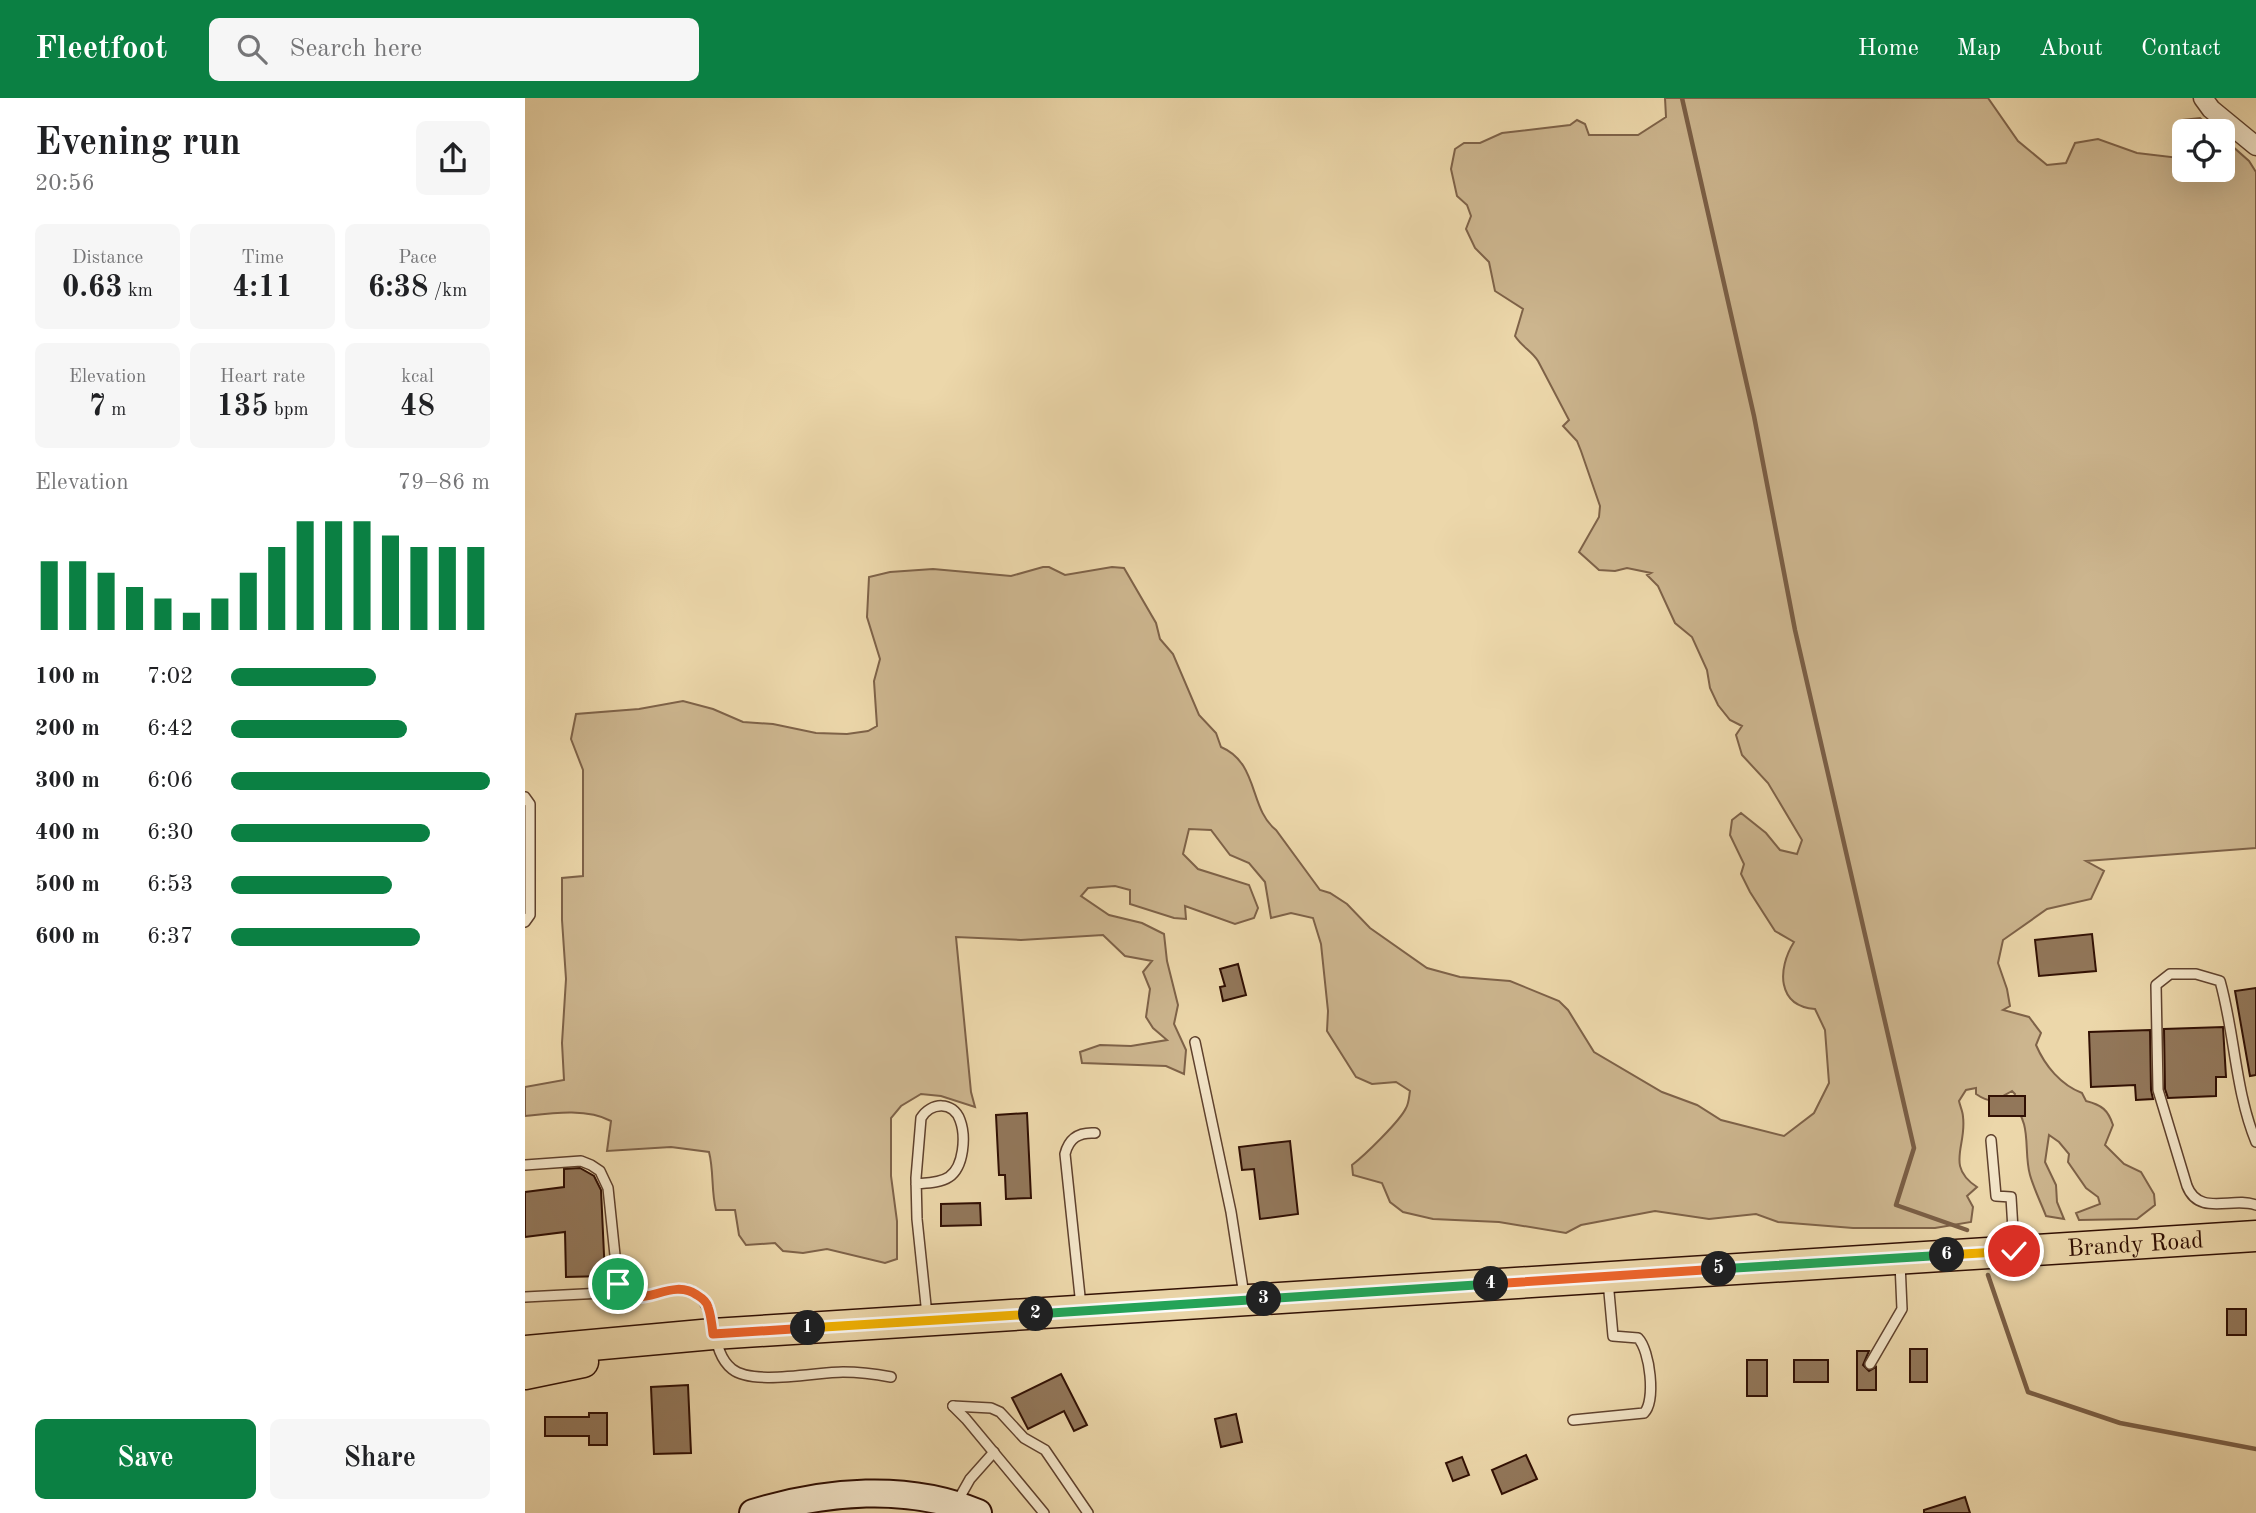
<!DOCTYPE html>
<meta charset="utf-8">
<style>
body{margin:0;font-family:"Old Standard TT",serif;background:#f6f6f6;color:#202124;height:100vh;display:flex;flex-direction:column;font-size:26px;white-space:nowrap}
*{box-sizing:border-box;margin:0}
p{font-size:23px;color:#757577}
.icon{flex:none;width:38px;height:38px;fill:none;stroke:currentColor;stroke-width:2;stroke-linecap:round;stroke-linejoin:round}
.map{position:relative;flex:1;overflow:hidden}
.details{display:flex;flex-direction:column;background:#fff;width:525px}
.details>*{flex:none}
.tools{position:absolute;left:1647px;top:21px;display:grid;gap:14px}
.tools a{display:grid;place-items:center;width:63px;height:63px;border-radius:10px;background:#fff;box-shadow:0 7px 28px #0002;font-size:35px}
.pin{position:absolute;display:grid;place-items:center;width:60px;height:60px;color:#fff;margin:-30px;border:4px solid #fff;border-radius:50%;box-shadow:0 2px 7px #0007}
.km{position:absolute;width:35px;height:35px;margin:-18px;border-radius:50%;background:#222;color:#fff;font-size:19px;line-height:35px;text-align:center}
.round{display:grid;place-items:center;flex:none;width:74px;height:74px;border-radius:10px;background:#f6f6f6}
.summary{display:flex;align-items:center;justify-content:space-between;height:119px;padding:0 35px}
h1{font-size:38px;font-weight:700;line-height:52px}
.metrics{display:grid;grid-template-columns:repeat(3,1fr);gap:10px;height:119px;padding:7px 35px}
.metrics div{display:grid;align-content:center;border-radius:10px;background:#f6f6f6;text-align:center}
.metrics b{font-size:30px;font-weight:700}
.metrics small{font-size:19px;font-weight:400}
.metrics p{font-size:19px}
.chart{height:196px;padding:14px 35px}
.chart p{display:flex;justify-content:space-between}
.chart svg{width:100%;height:126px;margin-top:7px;stroke:#0b8043;stroke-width:6}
.button{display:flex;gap:14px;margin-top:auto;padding:14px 35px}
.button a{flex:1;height:80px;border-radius:10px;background:#0b8043;color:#fff;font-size:28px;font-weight:700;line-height:80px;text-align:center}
.button a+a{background:#f6f6f6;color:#202124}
ul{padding:0 35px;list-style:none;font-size:23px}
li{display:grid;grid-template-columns:112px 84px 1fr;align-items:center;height:52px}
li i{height:18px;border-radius:9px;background:#0b8043}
header{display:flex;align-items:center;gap:42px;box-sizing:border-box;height:98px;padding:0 35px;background:#0b8043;color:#fff}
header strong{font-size:33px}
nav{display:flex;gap:38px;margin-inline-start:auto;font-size:24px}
.search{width:490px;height:63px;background:#f6f6f6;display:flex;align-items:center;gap:18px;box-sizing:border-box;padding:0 24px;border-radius:10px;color:#757577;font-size:26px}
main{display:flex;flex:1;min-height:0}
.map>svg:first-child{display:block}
</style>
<header>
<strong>Fleetfoot</strong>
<div class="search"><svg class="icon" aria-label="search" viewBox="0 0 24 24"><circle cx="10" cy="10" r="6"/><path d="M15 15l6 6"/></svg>Search here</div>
<nav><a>Home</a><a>Map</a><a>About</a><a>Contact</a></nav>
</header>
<main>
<section class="details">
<div class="summary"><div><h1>Evening run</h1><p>20:56</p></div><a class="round"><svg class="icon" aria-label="share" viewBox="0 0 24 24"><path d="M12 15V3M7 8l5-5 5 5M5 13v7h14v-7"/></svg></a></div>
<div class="metrics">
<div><p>Distance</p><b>0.63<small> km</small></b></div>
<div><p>Time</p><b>4:11</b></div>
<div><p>Pace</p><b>6:38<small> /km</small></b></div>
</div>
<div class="metrics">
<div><p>Elevation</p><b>7<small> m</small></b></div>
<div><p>Heart rate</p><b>135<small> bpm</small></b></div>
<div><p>kcal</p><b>48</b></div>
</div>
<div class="chart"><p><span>Elevation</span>79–86 m</p>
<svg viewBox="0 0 160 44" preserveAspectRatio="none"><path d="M5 44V20M15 44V20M25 44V24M35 44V29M45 44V33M55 44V38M65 44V33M75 44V24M85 44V15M95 44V6M105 44V6M115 44V6M125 44V11M135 44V15M145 44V15M155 44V15"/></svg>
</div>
<ul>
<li><b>100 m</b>7:02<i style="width:56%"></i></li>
<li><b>200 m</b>6:42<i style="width:68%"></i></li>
<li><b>300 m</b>6:06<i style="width:100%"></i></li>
<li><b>400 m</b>6:30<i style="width:77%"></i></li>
<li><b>500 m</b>6:53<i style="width:62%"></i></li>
<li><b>600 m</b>6:37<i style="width:73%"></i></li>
</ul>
<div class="button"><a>Save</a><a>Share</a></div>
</section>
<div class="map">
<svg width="1731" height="1415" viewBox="0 0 1731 1415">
<rect width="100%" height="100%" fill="#ecd7aa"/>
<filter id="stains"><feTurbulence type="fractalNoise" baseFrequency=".00286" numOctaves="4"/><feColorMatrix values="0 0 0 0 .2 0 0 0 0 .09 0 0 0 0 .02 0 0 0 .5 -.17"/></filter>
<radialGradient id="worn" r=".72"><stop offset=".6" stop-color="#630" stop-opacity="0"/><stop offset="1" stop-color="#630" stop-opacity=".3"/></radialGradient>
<!-- green -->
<path fill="#ccb58e" stroke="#7e6248" stroke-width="2" d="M1140 0H1463L1493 43 1522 67 1541 65 1550 45 1573 41 1612 55 1654 60 1658 47V22L1675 20 1690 33H1659V72H1698V40L1724 63 1731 74V750L1561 763 1579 773 1566 801 1522 811 1478 842 1473 865 1482 891 1485 908 1478 912 1504 919 1516 935 1511 947C1520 968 1536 987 1557 995L1561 1003C1577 1007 1583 1012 1588 1027L1580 1047 1599 1066 1616 1074 1629 1096 1630 1107 1612 1121 1554 1122 1551 1115 1575 1106 1573 1099 1561 1090 1543 1064 1544 1056 1534 1044 1524 1037 1520 1064 1531 1087 1532 1104 1539 1121 1521 1118C1516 1105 1509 1091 1505 1077 1498 1053 1508 1023 1486 1006L1490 996 1487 993C1471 1002 1467 1007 1451 996V990L1441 992 1434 1003C1435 1008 1438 1014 1438 1019 1442 1048 1420 1068 1452 1089L1442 1098 1448 1109 1446 1124 1410 1130H1328L1253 1124 1231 1116 1184 1121 1130 1113 1056 1127 1041 1135 974 1124 908 1121 878 1114 865 1104 857 1085 828 1077 827 1067C839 1058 875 1023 881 1010 884 1005 884 998 885 993L871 984 847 986 831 979 802 933 803 913 796 846 788 820 766 815 746 820 740 784 724 765 705 757 686 732 664 731 658 756 673 771 724 787 733 810 729 820 710 826 660 808 661 821 649 820 605 806V792L590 788 563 790 556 798 584 817 617 825 639 836 642 863 653 907 649 926 661 952 659 976 641 968 557 965 555 954 575 947 606 948 642 942 628 930 621 919 625 891 618 874 627 863 600 858 578 837 496 842 431 839 446 994 450 1009 416 998 396 996 376 1008 366 1020V1078L372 1123V1161L360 1165 302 1151 278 1155 258 1153 250 1145 221 1147 214 1137 210 1112H191C186 1093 189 1073 184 1054L146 1049 82 1053 86 1023C62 1010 27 1015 0 1018V989L39 982 37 945 41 881 37 822V780L58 778V672L46 641 51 616 114 611 158 603 188 611 218 624 248 626 291 635 322 636 343 633 352 628 349 583 355 561 342 519 344 479 365 474 408 471 486 478 518 469H524L540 477 587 469 599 470 631 525 635 541 648 556 674 617 691 635 696 649C734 665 724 711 751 732L795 792 805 795 822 806 845 830 902 870 935 879 985 883 1034 903 1043 912 1069 954 1137 994 1172 1007 1196 1022 1259 1038 1289 1015 1304 985 1300 932 1290 911C1252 908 1252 871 1269 844L1250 833 1225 794 1216 776 1219 766 1205 737 1207 722 1216 715 1241 735 1255 752 1272 756 1277 742 1243 685 1217 657 1211 637 1217 628 1205 622 1193 607 1185 590 1182 572 1167 539 1150 525 1133 488 1122 477 1126 475 1102 470 1090 473 1074 472 1054 454 1074 419 1075 408 1056 353 1052 343 1038 328 1044 322 1013 263C1007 253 997 249 990 238L998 211 970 193 964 164 950 150 941 131 946 118 942 107 932 98 926 71 930 51 939 45H955L977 35 1045 27 1052 22 1060 26 1064 37H1113L1141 19Z"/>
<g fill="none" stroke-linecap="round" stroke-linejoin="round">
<!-- stream -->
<g stroke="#7a5e45" stroke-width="4.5">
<path d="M1157 0 1229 318 1270 532 1389 1050 1371 1107 1442 1132"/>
<path d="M1463 1177 1503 1294 1595 1325 1731 1351"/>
</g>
</g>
<!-- building -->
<g fill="#92775a" stroke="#300f03" stroke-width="2">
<path d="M1567 836 1571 873 1514 878 1510 842Z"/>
<path d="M713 866 721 897 698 903 695 889 700 888 695 871Z"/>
<path d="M1731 890V977L1725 978 1710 893Z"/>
<path d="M1698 929 1701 979H1691V998L1643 1000 1640 991 1639 931Z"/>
<path d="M1625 932 1626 992 1628 1001 1611 1002 1610 987 1566 989 1564 934Z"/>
<rect x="1464" y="998" width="36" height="20"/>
<path d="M502 1015 506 1100 481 1101 480 1077H474L471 1017Z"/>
<path d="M765 1043 773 1116 735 1121 729 1071 717 1072 714 1049Z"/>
<path d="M55 1070 69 1078 76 1092 80 1178 41 1179 40 1134 0 1139V1094L39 1089V1071Z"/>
<path d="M455 1105 456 1127 416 1128V1106Z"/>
<rect x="1702" y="1211" width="19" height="26"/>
<rect x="1385" y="1251" width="17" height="33"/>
<path d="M1332 1253H1344L1338 1267 1344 1273 1351 1269V1292H1332Z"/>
<rect x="1222" y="1262" width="20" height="36"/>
<rect x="1269" y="1262" width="34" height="22"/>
<path d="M536 1276 562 1327 549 1333 539 1313 503 1331 487 1300Z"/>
<path d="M163 1287 166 1355 129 1356 126 1289Z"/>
<path d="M64 1315H82V1347H64V1338H20V1319H64Z"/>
<path d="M711 1316 717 1344 696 1349 690 1321Z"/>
<path d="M1001 1357 1012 1381 977 1396 967 1372Z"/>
<path d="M937 1359 944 1377 928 1383 921 1365Z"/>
<path d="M1440 1399 1445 1415H1399V1412Z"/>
</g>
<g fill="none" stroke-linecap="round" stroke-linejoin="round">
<defs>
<g id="lane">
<path d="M0 699 5 706V817L0 824"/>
<path d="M670 944 706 1114 719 1197"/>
<path d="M1466 1042 1471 1098 1486 1099 1489 1148"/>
<path d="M1731 1044C1710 993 1710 936 1695 883L1671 876H1645L1631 887 1633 992 1662 1088C1674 1119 1708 1098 1731 1107"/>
<path d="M0 1067 56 1063 66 1067 75 1073 83 1090 93 1186C109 1216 141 1183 166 1193 196 1206 182 1251 207 1271 228 1288 291 1274 318 1274 335 1274 350 1276 366 1279"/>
<path d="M391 1086C402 1085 415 1085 424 1079 439 1069 441 1038 435 1022 428 1003 406 1004 396 1020L391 1080 392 1121 402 1217"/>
<path d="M0 1199 97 1194"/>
<path d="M556 1208 540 1056C544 1040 554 1034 570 1035"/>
<path d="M1345 1266 1377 1211 1375 1165"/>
<path d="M428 1308 466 1310 475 1314 499 1340 520 1352 563 1415"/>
<path d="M428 1308 441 1321 519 1415"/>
<path d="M1048 1322 1119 1315C1131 1303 1125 1252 1113 1240L1088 1238 1083 1183"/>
<path d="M432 1404 445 1381 469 1354"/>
</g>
<path id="street" d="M1678 0 1686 11 1731 48"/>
<path id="secondary" d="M228 1415C299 1393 383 1385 453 1415"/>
<g id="primary">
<path id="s1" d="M0 1253 188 1236 1731 1138"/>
<path d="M0 1276 58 1264"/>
</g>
</defs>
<!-- lane casing -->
<use href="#lane" stroke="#5f412d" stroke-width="12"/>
<!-- street casing -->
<use href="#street" stroke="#5f412d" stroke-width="21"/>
<!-- secondary casing -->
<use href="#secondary" stroke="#300f03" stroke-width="30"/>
<!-- primary casing -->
<use href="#primary" stroke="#300f03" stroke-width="33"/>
<!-- lane -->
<use href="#lane" stroke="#f3e5c8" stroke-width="9"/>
<!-- street -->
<use href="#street" stroke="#f3e5c8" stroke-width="18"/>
<!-- secondary -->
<use href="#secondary" stroke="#f3e5c8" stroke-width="26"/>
<!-- primary -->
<use href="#primary" stroke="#ecd7aa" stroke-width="30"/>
</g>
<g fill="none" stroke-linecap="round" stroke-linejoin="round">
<defs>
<path id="split-1" d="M93 1186C111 1219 144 1177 172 1197 177 1200 182 1204 183 1209 186 1217 187 1227 188 1236L283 1230"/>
<path id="split-2" d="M283 1230 511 1216"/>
<path id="split-3" d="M511 1216 739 1201"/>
<path id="split-4" d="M739 1201 966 1186"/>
<path id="split-5" d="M966 1186 1194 1171"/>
<path id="split-6" d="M1194 1171 1422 1157"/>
<path id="split-7" d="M1422 1157 1489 1153"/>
</defs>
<!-- split-1 casing -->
<use href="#split-1" stroke="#fff" stroke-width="14"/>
<!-- split-2 casing -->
<use href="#split-2" stroke="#fff" stroke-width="14"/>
<!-- split-3 casing -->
<use href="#split-3" stroke="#fff" stroke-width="14"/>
<!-- split-4 casing -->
<use href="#split-4" stroke="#fff" stroke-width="14"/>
<!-- split-5 casing -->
<use href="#split-5" stroke="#fff" stroke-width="14"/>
<!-- split-6 casing -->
<use href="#split-6" stroke="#fff" stroke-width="14"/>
<!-- split-7 casing -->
<use href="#split-7" stroke="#fff" stroke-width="14"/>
<!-- split-1 -->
<use href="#split-1" stroke="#f0652b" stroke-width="9"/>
<!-- split-2 -->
<use href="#split-2" stroke="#f5b400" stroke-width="9"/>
<!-- split-3 -->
<use href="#split-3" stroke="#22a559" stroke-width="9"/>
<!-- split-4 -->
<use href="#split-4" stroke="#22a559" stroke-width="9"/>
<!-- split-5 -->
<use href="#split-5" stroke="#f0652b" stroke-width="9"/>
<!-- split-6 -->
<use href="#split-6" stroke="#22a559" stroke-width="9"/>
<!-- split-7 -->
<use href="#split-7" stroke="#f5b400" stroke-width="9"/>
</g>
<g text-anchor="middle" stroke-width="7" stroke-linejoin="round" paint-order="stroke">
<!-- street labels -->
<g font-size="24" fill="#300f03" stroke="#f3e5c8">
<text dy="8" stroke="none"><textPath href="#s1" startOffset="1614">Brandy Road</textPath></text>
</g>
</g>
<rect width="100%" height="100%" filter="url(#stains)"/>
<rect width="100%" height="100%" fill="url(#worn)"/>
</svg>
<div class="tools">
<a><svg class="icon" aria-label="locate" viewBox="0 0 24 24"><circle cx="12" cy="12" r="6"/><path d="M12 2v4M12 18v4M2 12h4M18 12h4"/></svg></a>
</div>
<div class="pin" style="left:93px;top:1186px;background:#1e9e55"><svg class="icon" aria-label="arrive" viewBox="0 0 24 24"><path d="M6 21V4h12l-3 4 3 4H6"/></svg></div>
<div class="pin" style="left:1489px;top:1153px;background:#d93025"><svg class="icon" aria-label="check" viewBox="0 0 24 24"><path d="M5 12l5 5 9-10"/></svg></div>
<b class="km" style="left:283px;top:1230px">1</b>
<b class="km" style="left:511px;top:1216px">2</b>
<b class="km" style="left:739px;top:1201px">3</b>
<b class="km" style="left:966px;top:1186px">4</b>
<b class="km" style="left:1194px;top:1171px">5</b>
<b class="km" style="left:1422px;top:1157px">6</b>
</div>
</main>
